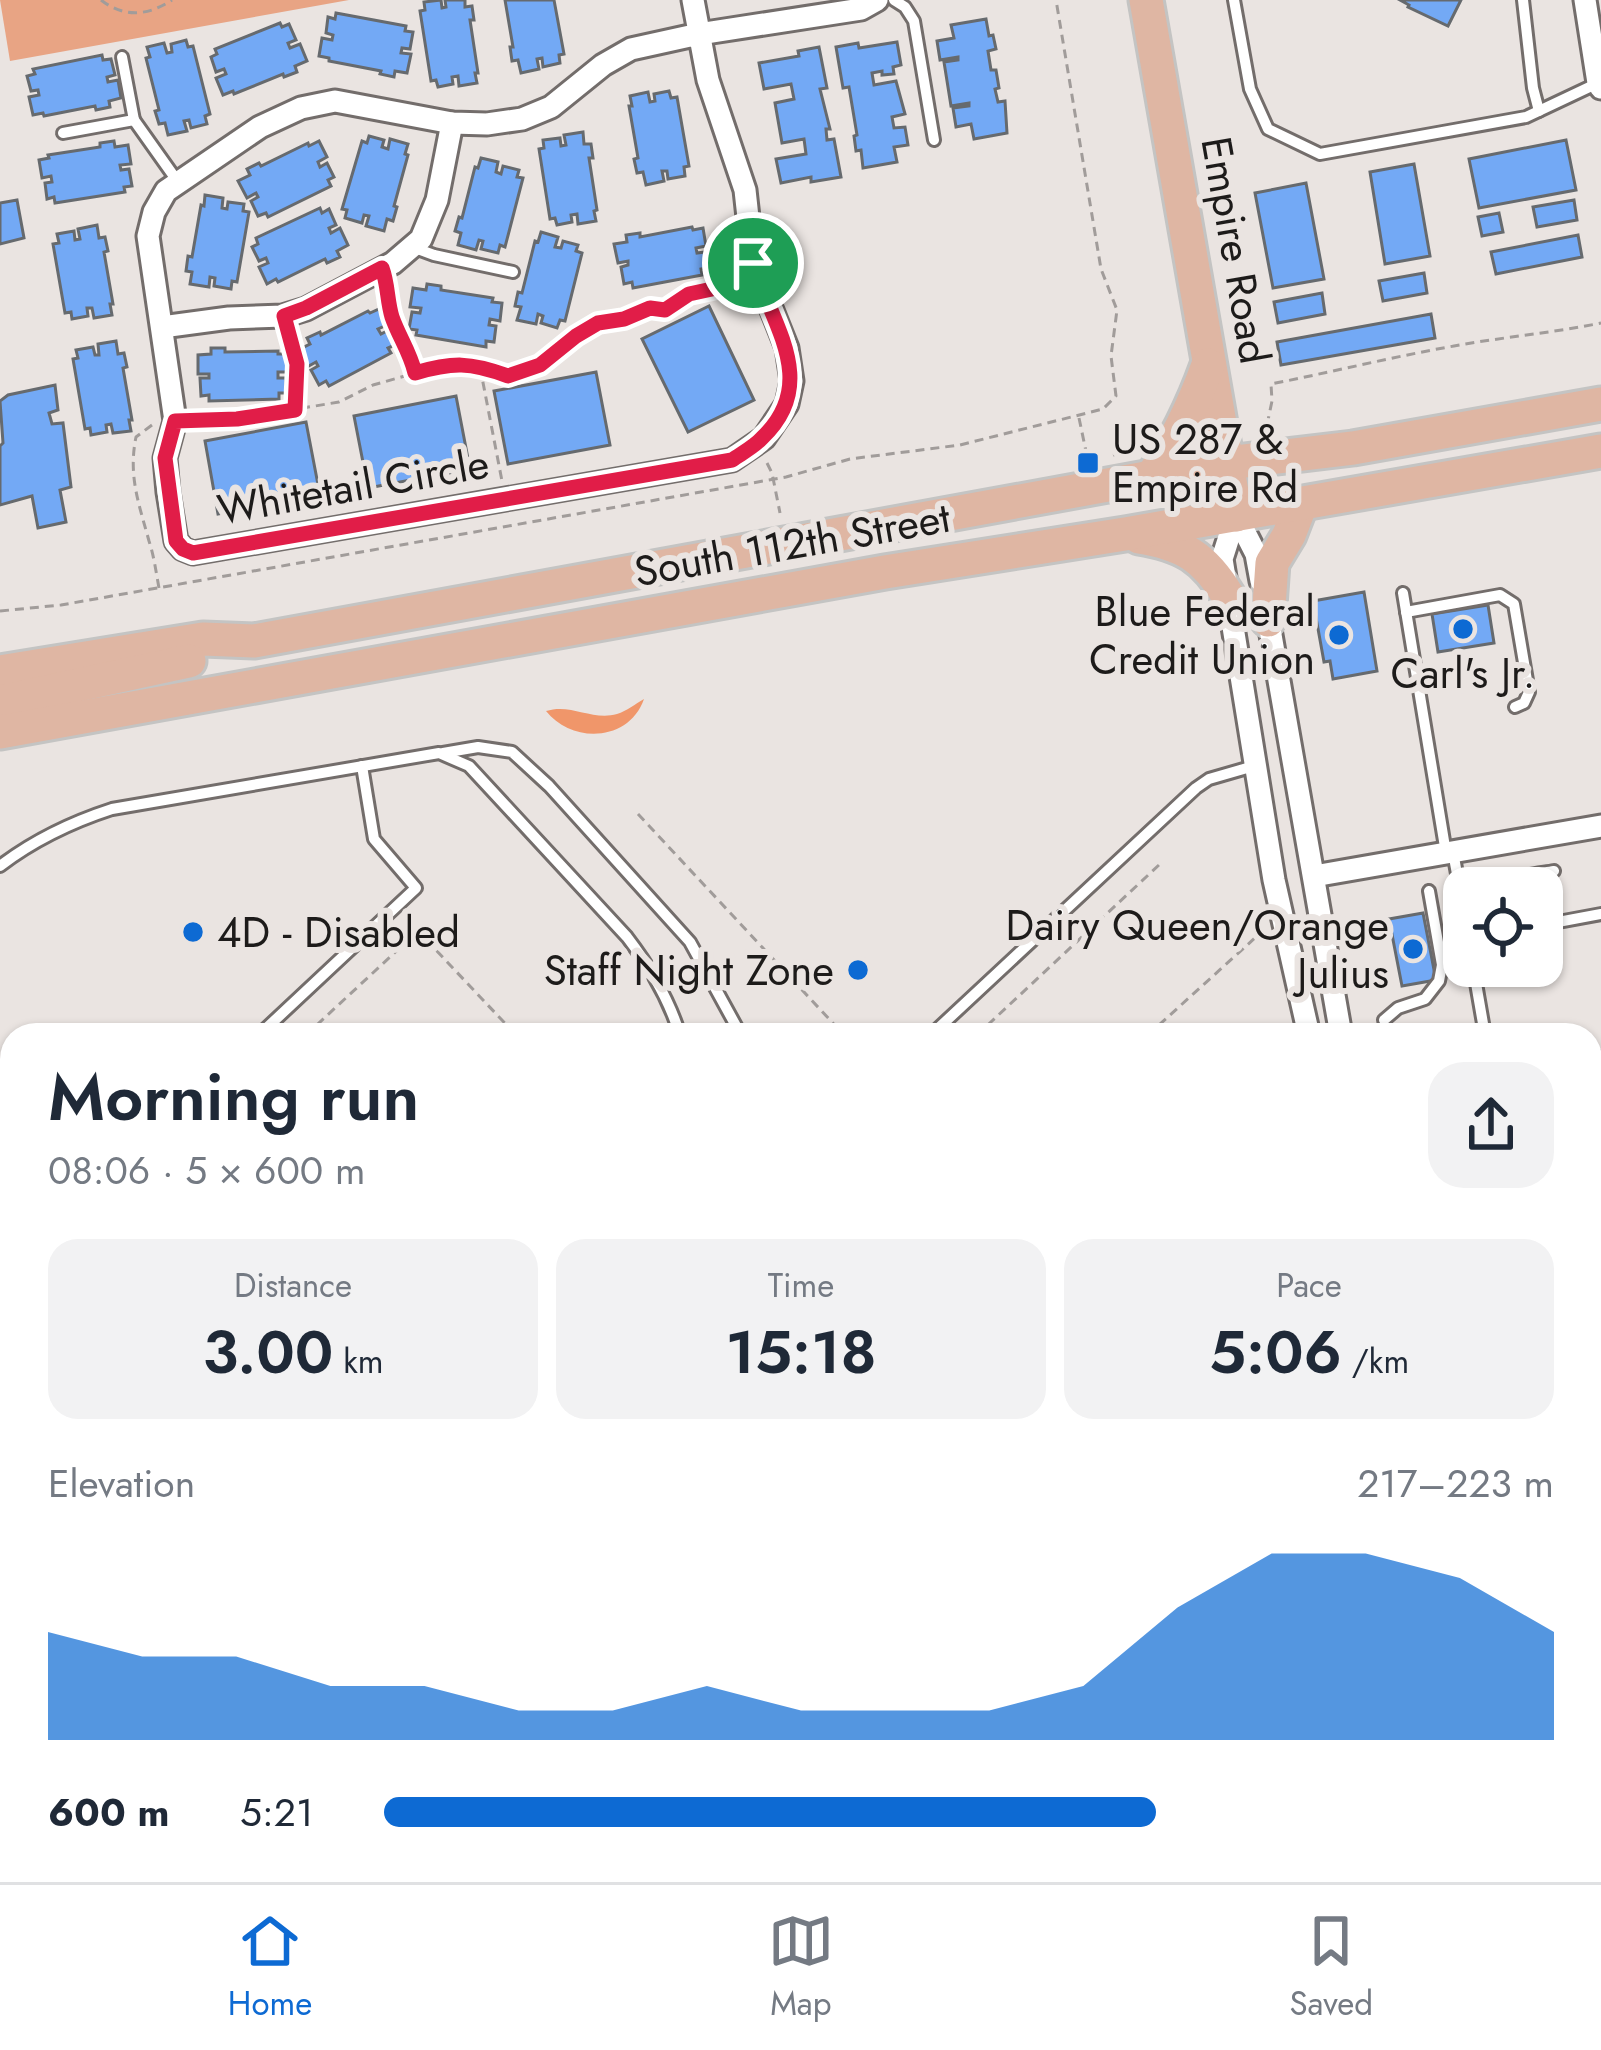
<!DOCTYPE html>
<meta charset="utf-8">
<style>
body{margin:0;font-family:Jost,sans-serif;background:#f2f2f3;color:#1f2937;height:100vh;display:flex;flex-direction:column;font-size:45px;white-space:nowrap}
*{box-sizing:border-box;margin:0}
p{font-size:39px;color:#747a83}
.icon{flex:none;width:66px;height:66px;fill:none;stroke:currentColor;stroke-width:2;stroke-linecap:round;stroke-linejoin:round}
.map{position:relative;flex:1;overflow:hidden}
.panel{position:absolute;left:0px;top:1023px;width:1602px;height:861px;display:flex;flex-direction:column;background:#fff;border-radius:36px 36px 0 0;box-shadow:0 3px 9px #0004}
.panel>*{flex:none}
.controls{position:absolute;left:1443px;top:867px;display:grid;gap:24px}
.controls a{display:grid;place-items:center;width:120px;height:120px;border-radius:24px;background:#fff;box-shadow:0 3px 9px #0004;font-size:60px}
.pin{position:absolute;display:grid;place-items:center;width:102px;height:102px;color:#fff;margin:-51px;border:6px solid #fff;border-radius:50%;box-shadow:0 3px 12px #0007}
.round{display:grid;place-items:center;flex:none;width:126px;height:126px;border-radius:36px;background:#f2f2f3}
.headline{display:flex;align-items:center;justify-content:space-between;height:204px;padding:0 48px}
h1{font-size:66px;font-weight:600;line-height:90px}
.stats{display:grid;grid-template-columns:repeat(3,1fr);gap:18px;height:204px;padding:12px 48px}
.stats div{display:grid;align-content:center;border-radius:30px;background:#f2f2f3;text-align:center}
.stats b{font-size:60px;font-weight:600}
.stats small{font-size:33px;font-weight:400}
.stats p{font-size:33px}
.chart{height:336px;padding:24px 48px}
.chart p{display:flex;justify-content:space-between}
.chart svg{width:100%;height:216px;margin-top:12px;fill:#0d6ad3;opacity:.7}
ul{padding:0 48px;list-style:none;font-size:39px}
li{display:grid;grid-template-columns:192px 144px 1fr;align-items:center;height:90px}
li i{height:30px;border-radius:15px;background:#0d6ad3}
.tab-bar{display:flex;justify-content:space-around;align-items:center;height:168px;border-top:3px solid #e0e1e3;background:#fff;font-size:33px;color:#747a83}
.tab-bar a{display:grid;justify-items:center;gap:6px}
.tab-bar .active{color:#0d6ad3}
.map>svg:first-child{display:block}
</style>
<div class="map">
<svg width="1601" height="1882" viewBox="0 0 1601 1882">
<rect width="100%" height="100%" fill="#eae4e1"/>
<!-- green -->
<path fill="#e8a484" d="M0 0H349L10 61Z"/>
<!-- water -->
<path fill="#f0966a" d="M644 699C629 742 572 744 546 711 571 703 592 721 617 714 627 711 635 704 644 699Z"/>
<!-- building -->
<g fill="#73a9f5" stroke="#666a6e" stroke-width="3">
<path d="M441 0 442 8 446 7 445 0H465V7L472 6 474 20H470L478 73H475L477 83 459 86 458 76 452 77 453 84 438 87 436 80 431 81 420 11 425 10 424 2Z"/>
<path d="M505 0H554L564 54 559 55 560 63 543 67 542 58 537 59 539 69 521 73 518 60 512 61 510 47H513Z"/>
<path d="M1400 0H1461L1448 26 1408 7 1409 5Z"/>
<path d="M336 13 406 26 405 31 413 32 410 49 402 48 401 53 411 54 407 73 395 71 394 77 380 74 381 71 329 61V58L319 56 322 38 332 40 333 35 326 33 328 17 335 19Z"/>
<path d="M986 19 989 36 993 35 996 49 988 51 991 70H996L999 88 995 89 998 102 1005 101 1007 133 974 139 971 124 956 127 953 108 969 106V103L951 106 944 62 958 60V57L940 60 937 41 954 38 951 25Z"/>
<path d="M280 23 282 27 289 24 296 40 288 43 290 48 300 44 307 61 295 66 297 72 284 77 283 74 234 94 233 91 223 95 216 78 226 74 224 69 216 72 211 57 217 54 215 49Z"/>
<path d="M186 40 188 47 193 46 210 114 205 116 207 124 191 128 189 120 184 121 187 131 168 135 165 123 159 124 155 111 159 110 146 58 150 57 147 47 164 43 167 53 172 52 171 44Z"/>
<path d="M897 42 901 65 893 67 894 74 882 75V71L872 73 874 85 896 81 905 114 892 117 894 128 905 127 908 145 894 147 897 162 863 168 861 150 856 151 854 136 857 135 849 87 843 88 836 47 858 43 859 48Z"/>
<path d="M819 47 827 88 820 89 830 129H826L827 140 834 139 841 177 811 182V177L781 183 776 159 806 154 804 139 782 143 775 103 794 99 791 84 764 89 759 63 799 56 798 51Z"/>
<path d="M102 55 103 60 111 59 115 75 107 77 108 82 118 80 121 98 109 101 110 107 96 110 95 106 44 116 43 113 33 115 29 97 39 95 38 90 31 91 27 76 35 74 33 69Z"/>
<path d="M669 91 671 98 677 97 689 166 684 167 685 176 668 179 667 171H662L664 181 646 185 643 172 637 173 634 159 638 158 629 106H632L630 96 648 92 650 102 655 101 654 94Z"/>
<path d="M583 132 584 144H591L593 158H589L597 210 594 211 596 221 578 224 577 214 571 215 572 222 557 225 555 218 550 219 539 149 544 148 543 140 560 138 561 146 566 145 564 135Z"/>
<path d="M369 136 384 140 382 147 388 149 390 139 408 144 405 154 408 155 394 206 397 207 393 221 387 219 384 231 366 226 369 216 364 215 362 223 345 218 347 210 342 209 362 141 367 143Z"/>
<path d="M1566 140 1576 190 1479 208 1469 159Z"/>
<path d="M114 141 115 147 128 145 131 164 120 165 121 170 129 169 132 186 124 187 125 192 55 203 54 197 47 199 45 183 52 182 51 176 42 178 39 160 49 158 48 155 100 147V143Z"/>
<path d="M319 141 327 157 318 162 320 167 327 163 334 177 328 180 331 186 268 217 266 213 258 216 251 201 258 197 256 193 247 198 238 181 250 175 247 169 259 163 261 166 308 143 309 146Z"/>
<path d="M481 158 498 162 496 172 501 174 503 166 519 170 517 177 523 178 505 247 500 245 498 253 481 249 483 241 479 240 476 250 458 245 461 233 455 231 459 217 462 218 475 167 478 168Z"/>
<path d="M1414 164 1430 256 1385 264 1370 172Z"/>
<path d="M1306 183 1324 279 1273 288 1255 193Z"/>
<path d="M205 195 223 198 222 208 227 209 228 202 244 204 243 211 249 212 237 282 232 281 231 289 214 286 215 278 210 277 209 287 190 284 192 272 186 271 188 256 192 257 201 205 204 206Z"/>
<path d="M17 200 24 238 0 244V203Z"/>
<path d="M1574 200 1577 220 1537 227 1533 207Z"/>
<path d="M320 208 322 213 329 209 336 225 329 228 331 233 340 228 348 245 337 251 340 257 327 263 325 259 278 282 276 279 267 284 259 267 268 263 266 258 259 261 252 247 258 244 256 238Z"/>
<path d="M1499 213 1503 232 1482 236 1478 217Z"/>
<path d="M97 225 99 238 105 237 108 251 104 252 113 304H110L112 315 94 318 92 308H87L88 316 72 319 71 312 65 313 53 244 59 243 57 234 74 231 75 240 80 239 78 229Z"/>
<path d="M692 227 693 230 703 228 706 246 696 248 697 253 705 252 708 268 701 269 702 275 633 288 632 282 624 284 621 267 628 265V261L618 263 614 244 627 242 626 235 640 233V237Z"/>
<path d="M541 232 558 237 555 247 561 248 563 241 578 245 576 251 582 253 565 321 560 320 557 328 541 323 543 316 538 314 536 324 517 320 521 307 515 306 518 292 522 293 535 241 538 242Z"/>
<path d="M1578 235 1582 257 1496 274 1491 252Z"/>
<path d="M1424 273 1427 293 1383 301 1379 281Z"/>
<path d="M427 284 441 286V290L493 298 492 302 502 303 500 321 490 319 489 325 496 326 494 342 486 341V347L416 335 417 330 409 329 412 312 420 313 421 308 410 307 413 288 426 290Z"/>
<path d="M1322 293 1325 314 1278 323 1274 302Z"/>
<path d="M709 306 754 400 688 432 642 339Z"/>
<path d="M379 309 387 325 378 329 381 334 387 331 395 345 388 348 391 353 329 386 326 381 319 385 311 370 318 366 316 362 307 367 298 350 310 344 307 338 320 332 321 335 368 311 370 313Z"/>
<path d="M1431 314 1435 338 1281 365 1277 342Z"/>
<path d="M116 341 118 354 124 353 127 367 123 368 132 420H129L131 431 113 433 111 424 106 425 107 432 91 435 90 428 85 429 73 359 78 358 76 350 93 347 95 355H99L98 344Z"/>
<path d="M211 348H225V352L278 351V354H288V372H278V378H286V393H279V399L209 401V395L201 396 200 378H209V374H198V355L211 354Z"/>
<path d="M596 372 610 445 508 464 494 391Z"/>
<path d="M55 385 58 410 49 413 52 424 63 423 71 487 60 490 66 522 38 528 32 496 0 505V446L3 443 0 401 8 395Z"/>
<path d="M456 396 470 469 368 488 354 416Z"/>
<path d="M306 422 320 495 218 514 205 441Z"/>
<path d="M1364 592 1377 671 1333 679 1330 661 1324 662 1313 601Z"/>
<path d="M1488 605 1494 643 1438 652 1432 614Z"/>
<path d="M1423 913 1436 980 1402 986 1389 919Z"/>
<path d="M1590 1436H1595L1601 1488V1773L1590 1774Z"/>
</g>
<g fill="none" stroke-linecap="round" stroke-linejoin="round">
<defs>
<g id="lane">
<path d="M894 0 905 7 914 21 934 140"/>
<path d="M1234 0 1250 89 1268 129 1320 154 1526 117 1598 83"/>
<path d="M1523 0 1533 88 1539 111"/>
<path d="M122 57 134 120"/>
<path d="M63 133 134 120 178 182"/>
<path d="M415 248 434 255 513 272"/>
<path d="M1403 593 1446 853"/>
<path d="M1406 612 1500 595 1514 604 1529 692 1524 703 1515 707"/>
<path d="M443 753 478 747 512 752 549 786 690 942 741 1035"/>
<path d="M1453 852 1464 912"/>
<path d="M0 866C34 840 72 822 112 809L439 753 469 766 627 937C650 967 669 999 680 1035"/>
<path d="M1506 888C1516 874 1538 874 1554 871"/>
<path d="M1542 925 1601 914"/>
<path d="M1473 966 1485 1035"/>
<path d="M1384 1020 1398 1008 1425 999 1439 981 1442 965 1429 891"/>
<path d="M259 1035 416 888 374 839 362 766"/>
<path d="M931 1035 1196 788 1209 779 1254 766"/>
<path d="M1590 1406 1601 1405"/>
<path d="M0 1434 12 1429"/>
<path d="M1590 1818 1601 1819"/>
<path d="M871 1872 876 1882"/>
<path d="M918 1872 925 1882"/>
<path d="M415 1882 426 1872"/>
<path d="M462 1882 471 1872"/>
</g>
<g id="street">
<path d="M693 0 708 80 745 190 753 263 787 348 792 381 787 404 764 438 732 460 193 553 183 549 176 541 168 492 165 458 175 421 148 236 154 212 166 191 260 127 301 108 335 101 452 123 487 124 522 119 551 107 603 65 631 49 699 34 861 9 877 0"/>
<path d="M1585 0 1598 83 1601 88"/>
<path d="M162 327 229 318 283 316 306 309 393 263 421 239 437 200 452 123"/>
<path d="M1236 515 1256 554 1261 581"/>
<path d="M1236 515 1222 559 1274 880 1309 1035"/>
<path d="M1267 612 1341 1035"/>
<path d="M1314 876 1601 826"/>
<path d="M1590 1060 1601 1064"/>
<path d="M1509 1872 1553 1877 1569 1882"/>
<path d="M1390 1882 1392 1872"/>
</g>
<g id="primary">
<path d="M1146 0 1236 515"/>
<path d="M1151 478C1176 442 1193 407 1208 365"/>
<path d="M1139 537C1183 544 1205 557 1228 596"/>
<path d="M1268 620 1272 563 1289 535 1301 504"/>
<path d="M0 672 203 639 254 641 1228 463 1353 448 1601 404"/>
<path d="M0 702 189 661"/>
<path d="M0 732 885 572 1125 534 1601 451"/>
</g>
</defs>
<!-- lane casing -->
<use href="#lane" stroke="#736d6b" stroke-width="16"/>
<!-- street casing -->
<use href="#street" stroke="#736d6b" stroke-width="27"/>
<!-- primary casing -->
<use href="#primary" stroke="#c4c4c3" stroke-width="39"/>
<!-- path -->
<g stroke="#a19c9a" stroke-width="3" stroke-dasharray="9 6" stroke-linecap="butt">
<path d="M101 0C124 18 148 16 172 0"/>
<path d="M388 287C391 321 406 341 415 373"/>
<path d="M289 335 297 363 295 408"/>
<path d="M480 367 502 481"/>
<path d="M1079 418 1088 461"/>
<path d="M197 421 237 419 339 402 373 385 451 363 480 365 508 376 540 365 576 336 598 323 624 319 650 308 665 310 689 294 712 289 736 274"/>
<path d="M152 425 136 437C128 476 139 504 149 541 154 556 156 572 159 588"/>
<path d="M1267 425 1272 401 1271 384C1332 372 1392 357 1454 346 1503 337 1552 333 1601 323"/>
<path d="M1113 455 1138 448"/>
<path d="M767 463 772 473 780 513"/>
<path d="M0 611 61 605 786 477 850 459 960 445 1103 409 1116 396 1111 356 1117 310 1101 269 1056 0"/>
<path d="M638 814 844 1035"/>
<path d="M306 1035 418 931 516 1035"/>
<path d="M977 1035 1160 864"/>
<path d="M1148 1035 1256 937"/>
<path d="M0 1399 12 1394"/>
<path d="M0 1467 12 1462"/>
<path d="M1441 1882 1442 1878"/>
</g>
<!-- lane -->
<use href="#lane" stroke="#fff" stroke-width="10"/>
<!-- street -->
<use href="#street" stroke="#fff" stroke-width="21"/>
<!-- primary -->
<use href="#primary" stroke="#dfb6a3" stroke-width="33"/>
</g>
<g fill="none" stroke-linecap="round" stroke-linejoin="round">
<defs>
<path id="route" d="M753 263C771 324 821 382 762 438 754 447 742 453 732 460L193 553 183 549 176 541 165 458 175 421 237 419 295 410 297 364 284 316 306 308 382 268C388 284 387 301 392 317 399 337 410 352 415 373 453 362 470 362 508 376L540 365 576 336 598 323 624 319 650 308 665 310 689 294 712 289Z"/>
</defs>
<!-- route casing -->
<use href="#route" stroke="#fff" stroke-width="24"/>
<!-- route -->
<use href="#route" stroke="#e11d48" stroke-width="15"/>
</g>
<!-- markers -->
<g fill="#0d6ad3" stroke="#eae4e1" stroke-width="4.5">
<rect x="1076" y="451" width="24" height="24" rx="6"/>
<circle cx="1463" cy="629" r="12"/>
<circle cx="1339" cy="635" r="12"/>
<circle cx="193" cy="932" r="12"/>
<circle cx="1413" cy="949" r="12"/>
<circle cx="858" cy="970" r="12"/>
</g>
<g text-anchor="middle" stroke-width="12" stroke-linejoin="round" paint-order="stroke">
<!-- street labels -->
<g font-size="42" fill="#1d1b1a" stroke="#eae4e1">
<text transform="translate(1236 250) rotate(80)" y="15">Empire Road</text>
<text transform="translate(353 486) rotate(-10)" y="15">Whitetail Circle</text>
<text transform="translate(792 544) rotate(-10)" y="15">South 112th Street</text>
</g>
<!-- poi labels -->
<g font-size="42" fill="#1d1b1a" stroke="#eae4e1" text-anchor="end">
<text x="1112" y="454" text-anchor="start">US 287 &amp;<tspan x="1112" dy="48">Empire Rd</tspan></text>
<text x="1315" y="626">Blue Federal<tspan x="1315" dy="48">Credit Union</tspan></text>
<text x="1463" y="688" text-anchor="middle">Carl's Jr.</text>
<text x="1389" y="940">Dairy Queen/Orange<tspan x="1389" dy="48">Julius</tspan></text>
<text x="217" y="947" text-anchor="start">4D - Disabled</text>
<text x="834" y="985">Staff Night Zone</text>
</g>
</g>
</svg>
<div class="controls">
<a><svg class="icon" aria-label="locate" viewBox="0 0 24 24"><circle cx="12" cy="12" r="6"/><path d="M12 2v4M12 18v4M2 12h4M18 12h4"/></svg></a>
</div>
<div class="pin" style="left:753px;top:263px;background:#1e9e55"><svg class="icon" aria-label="arrive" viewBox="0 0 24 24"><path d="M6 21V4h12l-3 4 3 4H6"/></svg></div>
<section class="panel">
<div class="headline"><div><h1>Morning run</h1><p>08:06 · 5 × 600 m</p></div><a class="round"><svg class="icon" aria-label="share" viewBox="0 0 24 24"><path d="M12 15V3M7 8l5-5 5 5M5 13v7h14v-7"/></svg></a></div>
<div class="stats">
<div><p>Distance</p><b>3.00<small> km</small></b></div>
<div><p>Time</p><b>15:18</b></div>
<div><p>Pace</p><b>5:06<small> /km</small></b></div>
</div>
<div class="chart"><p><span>Elevation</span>217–223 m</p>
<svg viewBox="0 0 160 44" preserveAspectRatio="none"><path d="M0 44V22L10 27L20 27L30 33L40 33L50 38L60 38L70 33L80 38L90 38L100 38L110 33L120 17L130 6L140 6L150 11L160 22V44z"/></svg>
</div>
<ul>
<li><b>600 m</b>5:21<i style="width:66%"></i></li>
</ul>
</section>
</div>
<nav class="tab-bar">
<a class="active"><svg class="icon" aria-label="home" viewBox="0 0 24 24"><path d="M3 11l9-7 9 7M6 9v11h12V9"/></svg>Home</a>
<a><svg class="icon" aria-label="map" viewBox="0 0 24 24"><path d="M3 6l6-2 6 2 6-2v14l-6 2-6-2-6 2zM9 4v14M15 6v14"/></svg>Map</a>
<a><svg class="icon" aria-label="saved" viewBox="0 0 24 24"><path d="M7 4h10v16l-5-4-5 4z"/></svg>Saved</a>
</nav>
